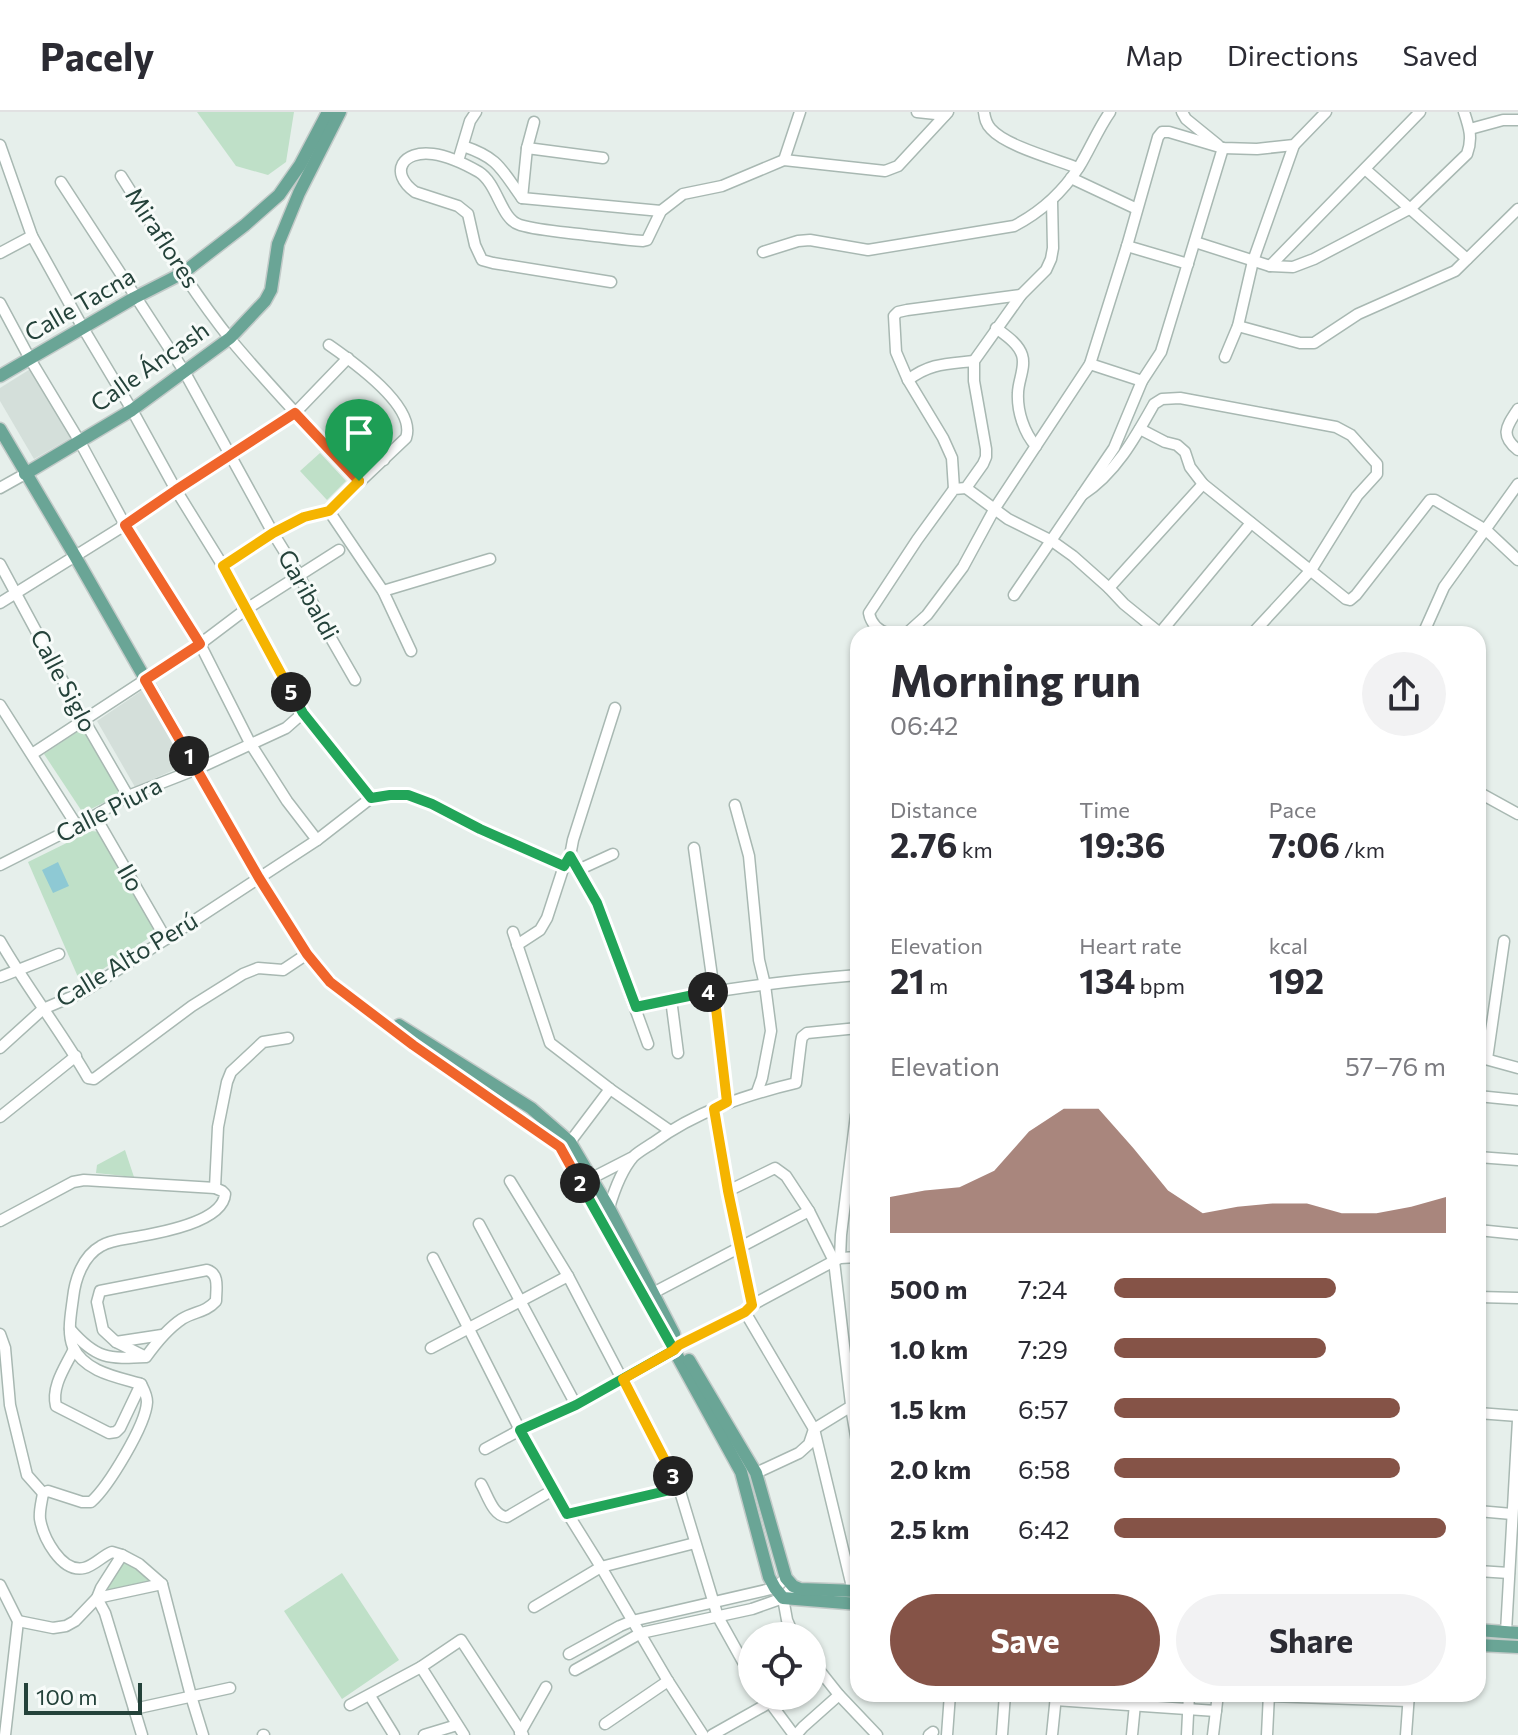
<!DOCTYPE html>
<meta charset="utf-8">
<style>
body{margin:0;font-family:Commissioner,sans-serif;background:#f2f2f3;color:#2b2b33;height:100vh;display:flex;flex-direction:column;font-size:30px;white-space:nowrap}
*{box-sizing:border-box;margin:0}
p{font-size:26px;color:#7c7c81}
.icon{flex:none;width:44px;height:44px;fill:none;stroke:currentColor;stroke-width:2;stroke-linecap:round;stroke-linejoin:round}
.map{position:relative;flex:1;overflow:hidden}
.side{position:absolute;left:850px;top:514px;width:636px;height:1076px;display:flex;flex-direction:column;background:#fff;border-radius:24px;box-shadow:0 2px 6px #0004}
.side>*{flex:none}
.tools{position:absolute;left:738px;top:1510px;display:grid;gap:16px}
.tools a{display:grid;place-items:center;width:88px;height:88px;border-radius:50%;background:#fff;box-shadow:0 2px 6px #0004;font-size:40px}
.scale{position:absolute;left:24px;bottom:20px;width:118px;box-sizing:border-box;padding-left:8px;border:4px solid #24423a;border-top:0;font-size:22px;line-height:28px;white-space:nowrap;color:#24423a;-webkit-text-stroke:6px #f7fbf9;paint-order:stroke}
.pin{position:absolute;display:grid;place-items:center;width:68px;height:68px;color:#fff;margin:-82px -34px;border-radius:50% 50% 50% 0;rotate:-45deg;box-shadow:0 0 8px #0007}
.pin .icon{rotate:45deg}
.km{position:absolute;width:40px;height:40px;margin:-20px;border-radius:50%;background:#222;color:#fff;font-size:22px;line-height:40px;text-align:center}
.round{display:grid;place-items:center;flex:none;width:84px;height:84px;border-radius:42px;background:#f2f2f3}
.summary{display:flex;align-items:center;justify-content:space-between;height:136px;padding:0 40px}
h1{font-size:44px;font-weight:700;line-height:60px}
.stats{display:grid;grid-template-columns:repeat(3,1fr);gap:12px;height:136px;padding:8px 40px}
.stats div{display:grid;align-content:center}
.stats b{font-size:34px;font-weight:700}
.stats small{font-size:22px;font-weight:400}
.stats p{font-size:22px}
.chart{height:224px;padding:16px 40px}
.chart p{display:flex;justify-content:space-between}
.chart svg{width:100%;height:144px;margin-top:8px;fill:#855347;opacity:.7}
.action{display:flex;gap:16px;margin-top:auto;padding:16px 40px}
.action a{flex:1;height:92px;border-radius:48px;background:#855347;color:#fff;font-size:32px;font-weight:700;line-height:92px;text-align:center}
.action a+a{background:#f2f2f3;color:#2b2b33}
ul{padding:0 40px;list-style:none;font-size:26px}
li{display:grid;grid-template-columns:128px 96px 1fr;align-items:center;height:60px}
li i{height:20px;border-radius:10px;background:#855347}
header{display:flex;align-items:center;gap:48px;box-sizing:border-box;height:112px;padding:0 40px;background:#fff;border-bottom:2px solid #e1e1e2}
header strong{font-size:38px}
nav{display:flex;gap:44px;margin-inline-start:auto;font-size:28px}
.map>svg:first-child{display:block}
</style>
<header>
<strong>Pacely</strong>
<nav><a>Map</a><a>Directions</a><a>Saved</a></nav>
</header>
<div class="map">
<svg width="1518" height="1623" viewBox="0 0 1518 1623">
<rect width="100%" height="100%" fill="#e6efeb"/>
<!-- built -->
<g fill="#d4dfda">
<path d="M32 256 72 325 34 347 0 289V276Z"/>
<path d="M147 575 192 650 135 675 97 609Z"/>
</g>
<!-- green -->
<g fill="#bfe0c8">
<path d="M197 0H294L286 50 268 63 236 54Z"/>
<path d="M320 341 346 369 327 388 300 359Z"/>
<path d="M86 614 123 681 83 701 44 642Z"/>
<path d="M91 719 101 720 159 819 81 872 28 750Z"/>
<path d="M125 1038 134 1065 96 1061 97 1053Z"/>
<path d="M125 1449H129L151 1467 149 1470 106 1481 104 1479Z"/>
<path d="M342 1461 399 1548 342 1587 284 1499Z"/>
</g>
<!-- water -->
<path fill="#8ec9d4" d="M58 750 69 774 53 781 42 758Z"/>
<g fill="none" stroke-linecap="round" stroke-linejoin="round">
<defs>
<g id="minor">
<path d="M917 0 945 3"/>
<path d="M984 0C985 7 986 12 991 17 1006 34 1055 47 1078 56"/>
<path d="M1182 0 1186 7 1218 33"/>
<path d="M1470 17 1503 8H1518"/>
<path d="M0 33 32 124 83 216 132 298 176 378 223 454 245 498 303 601 371 686"/>
<path d="M463 34C499 46 501 57 522 86"/>
<path d="M527 36 534 10"/>
<path d="M603 46 527 36 522 86 661 99"/>
<path d="M784 48 800 0"/>
<path d="M458 49 470 9 476 0"/>
<path d="M1365 57 1467 147"/>
<path d="M121 64C156 119 190 177 231 228 272 277 316 323 359 369"/>
<path d="M1071 66 1137 97"/>
<path d="M61 70 184 259 273 421 299 463 324 514 355 568"/>
<path d="M1195 130 1270 154 1293 155 1314 147 1411 96 1467 42C1473 26 1469 15 1464 0"/>
<path d="M1127 134 1188 152"/>
<path d="M763 140 798 129 810 128 868 138 1014 114C1041 100 1062 81 1079 55 1090 37 1098 17 1110 0"/>
<path d="M0 141 32 124"/>
<path d="M1270 154 1420 0"/>
<path d="M611 170 493 151 482 148 475 133 468 102 458 94 415 80C388 60 403 38 433 42 449 44 465 52 479 60 498 72 501 108 520 113 541 119 565 120 587 123 606 125 625 128 643 129L647 128 661 99 683 82 722 74 784 48 885 59 898 54 948 0"/>
<path d="M0 191 30 247 80 330 125 413 200 532 250 631 287 689 317 728"/>
<path d="M1238 214 1300 231H1314L1358 202 1455 159 1518 97"/>
<path d="M996 216C1005 223 1018 231 1022 243 1026 255 1018 269 1018 281 1017 299 1024 321 1036 334"/>
<path d="M1225 245 1238 214 1253 149 1294 33"/>
<path d="M1090 252 1142 269"/>
<path d="M908 268C930 251 947 252 974 249"/>
<path d="M1518 297C1507 314 1499 323 1518 338"/>
<path d="M350 306 384 348"/>
<path d="M1140 317 1165 330 1177 333 1185 340 1190 355 1203 372 1346 487 1350 488 1356 483 1430 388H1435L1486 418 1518 448"/>
<path d="M0 376 25 362"/>
<path d="M966 376 1008 407 1052 429 1073 444 1109 476 1124 492 1161 522"/>
<path d="M954 377 952 346 943 326 908 268 896 240 894 204 898 200 907 198 1021 183"/>
<path d="M1082 383C1115 362 1135 326 1154 292L1162 287 1180 286 1336 315 1351 323 1377 352V362L1357 384 1311 458 1252 522"/>
<path d="M329 399 383 479 411 539"/>
<path d="M0 452 84 608 128 684"/>
<path d="M223 454 273 421 304 405 329 399 406 326C417 295 352 249 329 233"/>
<path d="M1109 476 1203 372"/>
<path d="M383 479 490 447"/>
<path d="M1014 483 1114 336 1142 269 1161 240 1223 36"/>
<path d="M0 491 125 413 176 378 295 301 348 246"/>
<path d="M1160 521 1251 411"/>
<path d="M889 522C879 519 871 512 869 501L917 428 954 377 966 376 983 352 986 345V337L974 269V249L1021 183 1046 158 1051 147 1053 136 1052 89"/>
<path d="M906 522 927 503 963 455 995 396 1090 252 1127 134 1158 25 1162 20H1169L1223 36 1257 37 1294 33 1326 0"/>
<path d="M1423 522 1444 475 1518 372"/>
<path d="M0 593 77 714"/>
<path d="M615 596 573 728 570 744 597 791 648 932"/>
<path d="M32 642 200 532 245 498 339 438"/>
<path d="M1478 680 1518 702"/>
<path d="M735 693 749 744 759 848 765 873 771 919 762 966 757 980"/>
<path d="M95 704 166 827"/>
<path d="M694 736 714 879 727 990"/>
<path d="M0 753 77 714 128 684 197 657 286 616 303 601"/>
<path d="M578 758 613 742"/>
<path d="M513 820 550 931 610 977 669 1018"/>
<path d="M0 829C27 876 61 919 88 966L94 967 192 894 243 862 258 856 283 858 307 842"/>
<path d="M517 833 540 818 547 806 564 754"/>
<path d="M0 865 59 842"/>
<path d="M671 887 678 941"/>
<path d="M636 895C708 878 784 869 858 863"/>
<path d="M0 936 43 897 83 880 166 827 317 728 371 686 390 683H408L432 692 480 717 564 754 570 744"/>
<path d="M1478 945 1518 956"/>
<path d="M1487 947 1504 829"/>
<path d="M1478 984 1518 988"/>
<path d="M714 997 728 1079 752 1193"/>
<path d="M0 1005 76 944"/>
<path d="M570 1030 610 977"/>
<path d="M1478 1045 1518 1048"/>
<path d="M592 1066 631 1046"/>
<path d="M510 1069 568 1164 679 1376 718 1505 752 1566"/>
<path d="M215 1076 218 1015 227 970 231 960 263 930 288 926"/>
<path d="M728 1079 775 1056 786 1064 809 1099 834 1149 852 1301 858 1336"/>
<path d="M609 1096C614 1079 621 1059 633 1045 638 1040 647 1035 653 1031 695 1000 745 983 796 971L801 930 802 925 807 921 858 916"/>
<path d="M0 1109 73 1070 84 1068 215 1076 222 1079 225 1082C223 1110 159 1121 136 1125 125 1127 110 1128 101 1134 83 1144 75 1167 73 1186 71 1202 67 1220 73 1235 85 1260 117 1265 141 1272 144 1278 147 1283 147 1290 146 1313 108 1375 91 1390H82L48 1379 43 1381C42 1389 39 1398 40 1407 43 1425 61 1461 84 1456 94 1454 102 1444 112 1440L122 1443 139 1452 162 1472 191 1584 203 1623"/>
<path d="M479 1112 576 1293"/>
<path d="M1478 1118 1518 1122"/>
<path d="M433 1146 520 1318 553 1378 601 1455 668 1569 703 1623"/>
<path d="M840 1146 841 1123 856 1003"/>
<path d="M653 1181 809 1099"/>
<path d="M1478 1185 1518 1186"/>
<path d="M745 1200 814 1317 853 1479"/>
<path d="M70 1217C96 1247 108 1247 146 1245 156 1231 167 1217 182 1207 195 1199 205 1201 216 1189 216 1177 220 1162 207 1158L100 1179 97 1190 103 1218 116 1230 146 1245"/>
<path d="M0 1222 5 1236 10 1293 27 1363 43 1381"/>
<path d="M116 1230 162 1223"/>
<path d="M431 1236 568 1164"/>
<path d="M74 1237C66 1254 51 1274 56 1294L109 1321 116 1320 120 1316 141 1272"/>
<path d="M1478 1301 1518 1304"/>
<path d="M485 1337 520 1318 576 1293 674 1238 679 1233 745 1200 752 1193 834 1149 840 1146 858 1145"/>
<path d="M756 1361 799 1341 809 1332 814 1317 858 1290"/>
<path d="M481 1372C488 1384 493 1404 507 1405L553 1378"/>
<path d="M1478 1399 1512 1402"/>
<path d="M567 1402 679 1376"/>
<path d="M1478 1459 1509 1461"/>
<path d="M0 1473 18 1509 5 1623"/>
<path d="M783 1486 787 1508 794 1524"/>
<path d="M534 1495 601 1455 695 1431"/>
<path d="M18 1509 53 1516 66 1514 75 1509 97 1486 101 1476 122 1443"/>
<path d="M1506 1520 1518 1308"/>
<path d="M569 1542 620 1514 632 1509 775 1476 786 1466"/>
<path d="M812 1549 839 1583 877 1623"/>
<path d="M421 1555 464 1623"/>
<path d="M575 1558 641 1521 752 1497 783 1486 793 1474"/>
<path d="M370 1584 394 1623"/>
<path d="M765 1584 794 1623"/>
<path d="M1269 1584 1408 1589"/>
<path d="M1055 1588 1216 1599"/>
<path d="M350 1593 421 1555 461 1528 523 1623"/>
<path d="M134 1597 230 1576"/>
<path d="M605 1612 668 1569"/>
<path d="M520 1621 546 1575"/>
<path d="M142 1623 105 1501 97 1486 162 1472"/>
<path d="M263 1623H264"/>
<path d="M424 1623 457 1613"/>
<path d="M712 1623 769 1591"/>
<path d="M796 1623 803 1615 839 1583"/>
<path d="M929 1623 933 1620"/>
<path d="M947 1623 950 1582"/>
<path d="M1002 1623 1005 1582"/>
<path d="M1052 1623 1056 1584"/>
<path d="M1132 1623 1136 1582"/>
<path d="M1187 1623 1189 1582"/>
<path d="M1213 1623 1218 1582"/>
<path d="M1267 1623 1269 1582"/>
<path d="M1406 1623 1409 1582"/>
</g>
<g id="major">
<path d="M0 264 134 186 183 161 245 113 279 83 300 53 328 0"/>
<path d="M0 317 75 444 259 766 307 842 330 870 413 933 560 1035 674 1238 741 1360 769 1465 775 1476 783 1486 858 1492"/>
<path d="M25 362 132 298 230 226 265 189 271 178 278 132 299 81 340 0"/>
<path d="M399 913 531 996 570 1030 609 1096 674 1222"/>
<path d="M689 1248 756 1361 786 1466 793 1474 800 1477 858 1479"/>
<path d="M1478 1518 1518 1521"/>
<path d="M1478 1533 1518 1535"/>
</g>
</defs>
<!-- minor casing -->
<use href="#minor" stroke="#a8b8b2" stroke-width="13"/>
<!-- major casing -->
<use href="#major" stroke="#c2cac8" stroke-width="15"/>
<!-- minor -->
<use href="#minor" stroke="#fff" stroke-width="10"/>
<!-- major -->
<use href="#major" stroke="#6aa596" stroke-width="12"/>
</g>
<g fill="none" stroke-linecap="round" stroke-linejoin="round">
<defs>
<path id="split-1" d="M189 644 145 568 200 532 125 413 176 378 295 301 359 369"/>
<path id="split-2" d="M189 644 259 766 307 842 330 870 413 933 560 1035 580 1071"/>
<path id="split-3" d="M580 1071 674 1238 576 1293 520 1318 567 1402 679 1376 673 1364"/>
<path id="split-4" d="M673 1364 623 1267 674 1238 679 1233 745 1200 752 1193 728 1079 714 997 727 990 714 879 708 880"/>
<path id="split-5" d="M291 580 303 601 371 686 390 683H408L432 692 480 717 564 754 570 744 597 791 636 895 708 880"/>
<path id="split-6" d="M291 580 223 454 273 421 304 405 329 399 359 369"/>
</defs>
<!-- split-1 casing -->
<use href="#split-1" stroke="#fff" stroke-width="16"/>
<!-- split-2 casing -->
<use href="#split-2" stroke="#fff" stroke-width="16"/>
<!-- split-3 casing -->
<use href="#split-3" stroke="#fff" stroke-width="16"/>
<!-- split-4 casing -->
<use href="#split-4" stroke="#fff" stroke-width="16"/>
<!-- split-5 casing -->
<use href="#split-5" stroke="#fff" stroke-width="16"/>
<!-- split-6 casing -->
<use href="#split-6" stroke="#fff" stroke-width="16"/>
<!-- split-1 -->
<use href="#split-1" stroke="#f0652b" stroke-width="10"/>
<!-- split-2 -->
<use href="#split-2" stroke="#f0652b" stroke-width="10"/>
<!-- split-3 -->
<use href="#split-3" stroke="#22a559" stroke-width="10"/>
<!-- split-4 -->
<use href="#split-4" stroke="#f5b400" stroke-width="10"/>
<!-- split-5 -->
<use href="#split-5" stroke="#22a559" stroke-width="10"/>
<!-- split-6 -->
<use href="#split-6" stroke="#f5b400" stroke-width="10"/>
</g>
<g text-anchor="middle" stroke-width="6" stroke-linejoin="round" paint-order="stroke">
<!-- street labels -->
<g font-size="24" fill="#24423a" stroke="#f7fbf9">
<text transform="translate(162 126) rotate(57)" y="8">Miraflores</text>
<text transform="translate(80 193) rotate(-30)" y="8">Calle Tacna</text>
<text transform="translate(150 255) rotate(-35)" y="8">Calle Áncash</text>
<text transform="translate(308 483) rotate(61)" y="8">Garibaldi</text>
<text transform="translate(63 569) rotate(62)" y="8">Calle Siglo</text>
<text transform="translate(109 698) rotate(-27)" y="8">Calle Piura</text>
<text transform="translate(130 766) rotate(60)" y="8">Ilo</text>
<text transform="translate(127 848) rotate(-31)" y="8">Calle Alto Perú</text>
</g>
</g>
</svg>
<div class="tools">
<a><svg class="icon" aria-label="locate" viewBox="0 0 24 24"><circle cx="12" cy="12" r="6"/><path d="M12 2v4M12 18v4M2 12h4M18 12h4"/></svg></a>
</div>
<div class="scale">100 m</div>
<div class="pin" style="left:359px;top:369px;background:#1e9e55"><svg class="icon" aria-label="arrive" viewBox="0 0 24 24"><path d="M6 21V4h12l-3 4 3 4H6"/></svg></div>
<b class="km" style="left:189px;top:644px">1</b>
<b class="km" style="left:580px;top:1071px">2</b>
<b class="km" style="left:673px;top:1364px">3</b>
<b class="km" style="left:708px;top:880px">4</b>
<b class="km" style="left:291px;top:580px">5</b>
<section class="side">
<div class="summary"><div><h1>Morning run</h1><p>06:42</p></div><a class="round"><svg class="icon" aria-label="share" viewBox="0 0 24 24"><path d="M12 15V3M7 8l5-5 5 5M5 13v7h14v-7"/></svg></a></div>
<div class="stats">
<div><p>Distance</p><b>2.76<small> km</small></b></div>
<div><p>Time</p><b>19:36</b></div>
<div><p>Pace</p><b>7:06<small> /km</small></b></div>
</div>
<div class="stats">
<div><p>Elevation</p><b>21<small> m</small></b></div>
<div><p>Heart rate</p><b>134<small> bpm</small></b></div>
<div><p>kcal</p><b>192</b></div>
</div>
<div class="chart"><p><span>Elevation</span>57–76 m</p>
<svg viewBox="0 0 160 44" preserveAspectRatio="none"><path d="M0 44V33L10 31L20 30L30 25L40 13L50 6L60 6L70 18L80 31L90 38L100 36L110 35L120 35L130 38L140 38L150 36L160 33V44z"/></svg>
</div>
<ul>
<li><b>500 m</b>7:24<i style="width:67%"></i></li>
<li><b>1.0 km</b>7:29<i style="width:64%"></i></li>
<li><b>1.5 km</b>6:57<i style="width:86%"></i></li>
<li><b>2.0 km</b>6:58<i style="width:86%"></i></li>
<li><b>2.5 km</b>6:42<i style="width:100%"></i></li>
</ul>
<div class="action"><a>Save</a><a>Share</a></div>
</section>
</div>
